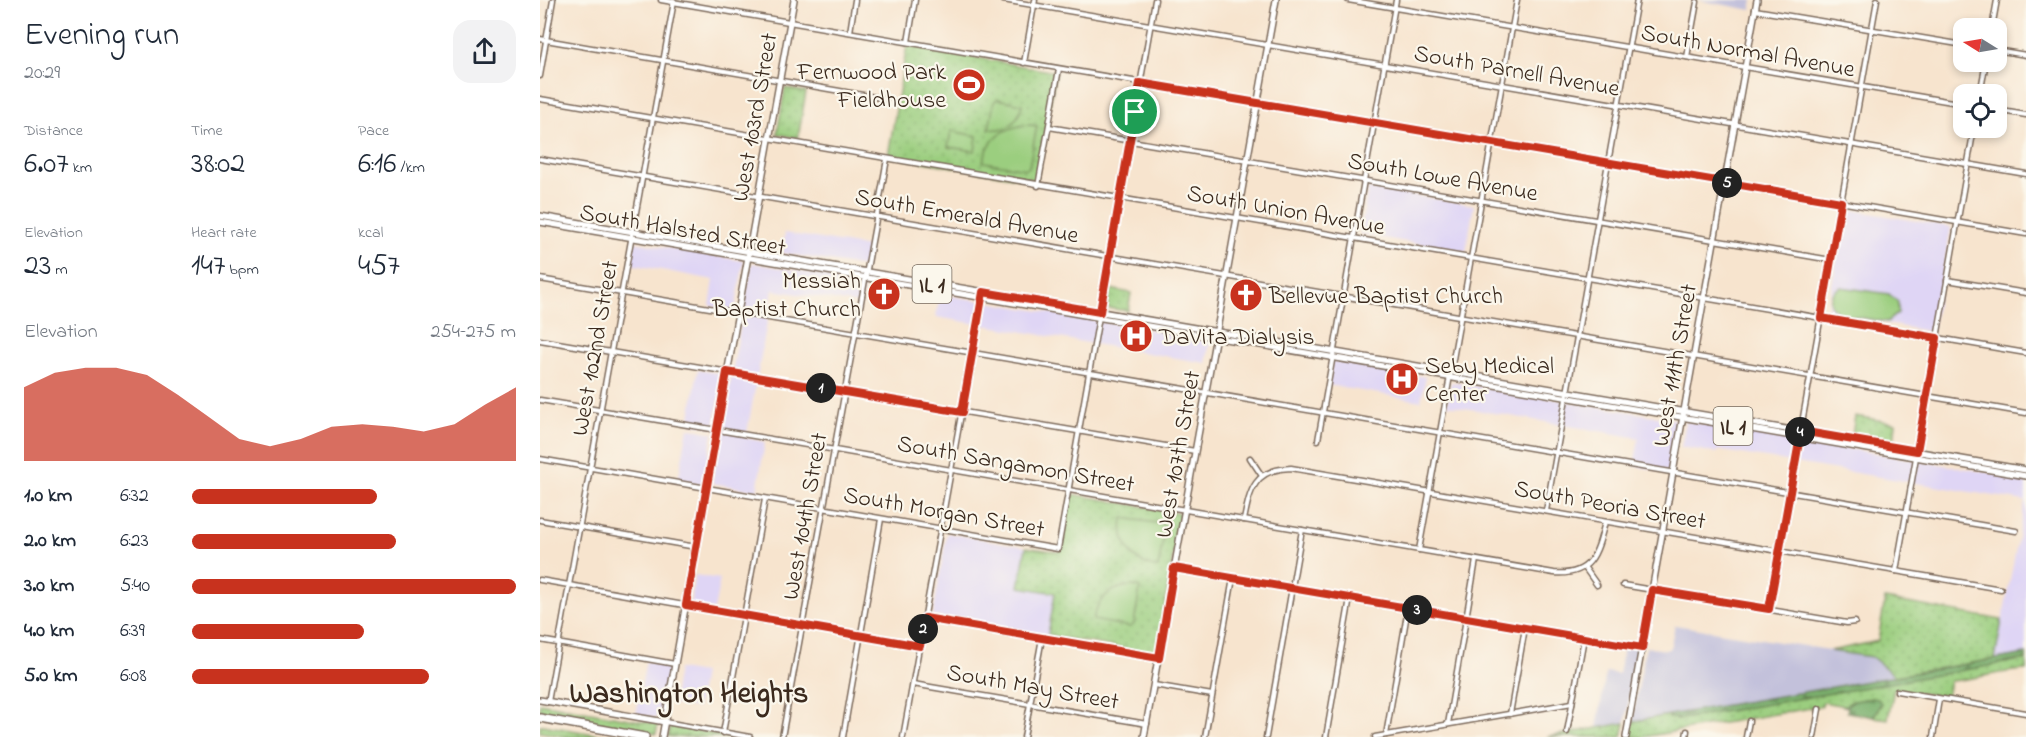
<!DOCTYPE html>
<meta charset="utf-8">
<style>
body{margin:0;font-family:"Indie Flower",sans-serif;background:#f2f2f3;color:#1f2937;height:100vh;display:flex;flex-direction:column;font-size:22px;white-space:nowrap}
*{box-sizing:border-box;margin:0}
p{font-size:20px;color:#747a83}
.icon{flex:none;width:33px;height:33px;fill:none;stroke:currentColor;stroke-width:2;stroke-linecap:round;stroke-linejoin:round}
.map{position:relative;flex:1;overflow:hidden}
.sheet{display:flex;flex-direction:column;background:#fff;width:540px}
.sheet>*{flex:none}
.needle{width:39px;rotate:281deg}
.controls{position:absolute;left:1413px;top:18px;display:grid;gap:12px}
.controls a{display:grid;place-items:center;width:54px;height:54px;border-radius:12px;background:#fff;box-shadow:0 3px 9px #0003;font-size:30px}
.pin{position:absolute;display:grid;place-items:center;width:51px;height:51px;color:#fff;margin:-26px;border:3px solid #fff;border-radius:50%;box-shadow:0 2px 6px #0007}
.km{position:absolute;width:30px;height:30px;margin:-15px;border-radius:50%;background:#222;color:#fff;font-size:16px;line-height:30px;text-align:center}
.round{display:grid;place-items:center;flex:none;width:63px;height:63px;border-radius:18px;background:#f2f2f3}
.summary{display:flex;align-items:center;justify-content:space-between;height:102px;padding:0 24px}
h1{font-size:33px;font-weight:600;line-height:45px}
.figures{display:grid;grid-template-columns:repeat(3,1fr);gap:9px;height:102px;padding:6px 24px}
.figures div{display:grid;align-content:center}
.figures b{font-size:30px;font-weight:600}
.figures small{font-size:16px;font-weight:400}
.figures p{font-size:16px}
.chart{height:168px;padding:12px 24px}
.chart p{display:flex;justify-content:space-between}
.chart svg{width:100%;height:108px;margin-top:6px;fill:#c8321e;opacity:.7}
ul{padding:0 24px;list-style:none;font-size:20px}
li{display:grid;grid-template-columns:96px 72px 1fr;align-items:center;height:45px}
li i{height:15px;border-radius:8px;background:#c8321e}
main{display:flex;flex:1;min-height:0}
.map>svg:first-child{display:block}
</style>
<main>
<section class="sheet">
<div class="summary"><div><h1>Evening run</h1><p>20:29</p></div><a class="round"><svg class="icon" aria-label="share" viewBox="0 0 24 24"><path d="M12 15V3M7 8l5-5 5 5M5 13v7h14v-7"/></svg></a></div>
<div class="figures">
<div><p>Distance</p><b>6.07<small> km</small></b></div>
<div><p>Time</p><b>38:02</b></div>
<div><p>Pace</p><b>6:16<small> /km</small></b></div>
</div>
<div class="figures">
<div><p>Elevation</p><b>23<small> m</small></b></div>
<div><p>Heart rate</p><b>147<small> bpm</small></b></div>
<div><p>kcal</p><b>457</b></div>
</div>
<div class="chart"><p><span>Elevation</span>254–275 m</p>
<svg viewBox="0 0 160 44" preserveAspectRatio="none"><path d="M0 44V14L10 8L20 6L30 6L40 9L50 17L60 26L70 35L80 38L90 35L100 30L110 29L120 30L130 32L140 29L150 21L160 14V44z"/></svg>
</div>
<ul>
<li><b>1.0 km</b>6:32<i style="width:57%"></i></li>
<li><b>2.0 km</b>6:23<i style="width:63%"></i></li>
<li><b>3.0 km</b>5:40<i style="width:100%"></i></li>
<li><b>4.0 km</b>6:39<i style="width:53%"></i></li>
<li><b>5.0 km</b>6:08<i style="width:73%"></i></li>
</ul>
</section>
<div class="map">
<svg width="1486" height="737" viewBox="0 0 1486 737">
<defs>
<pattern id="grass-dots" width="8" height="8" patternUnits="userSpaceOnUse" patternTransform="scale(1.5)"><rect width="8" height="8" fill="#9bce7f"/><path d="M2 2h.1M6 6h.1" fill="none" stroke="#86b16d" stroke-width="1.8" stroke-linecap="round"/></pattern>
<pattern id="forest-firs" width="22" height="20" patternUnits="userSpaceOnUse" patternTransform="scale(1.5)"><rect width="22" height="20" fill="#7cb16e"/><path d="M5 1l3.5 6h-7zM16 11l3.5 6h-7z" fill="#67905a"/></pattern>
</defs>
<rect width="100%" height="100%" fill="#fbf7ec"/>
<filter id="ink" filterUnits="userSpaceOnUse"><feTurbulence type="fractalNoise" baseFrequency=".0167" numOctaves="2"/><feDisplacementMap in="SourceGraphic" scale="12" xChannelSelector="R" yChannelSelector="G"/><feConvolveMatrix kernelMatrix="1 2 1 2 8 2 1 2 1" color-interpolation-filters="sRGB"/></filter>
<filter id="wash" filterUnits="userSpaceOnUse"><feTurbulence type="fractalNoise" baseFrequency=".008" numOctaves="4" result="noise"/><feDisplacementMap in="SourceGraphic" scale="24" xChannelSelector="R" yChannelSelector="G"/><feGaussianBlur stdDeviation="1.35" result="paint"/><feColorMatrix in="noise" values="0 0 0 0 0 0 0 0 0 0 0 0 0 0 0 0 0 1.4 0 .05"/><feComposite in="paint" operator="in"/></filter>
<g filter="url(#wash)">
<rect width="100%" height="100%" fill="#f7e4ce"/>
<!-- built -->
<g fill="#dfd5f5">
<path d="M828 188 934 205 926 252 820 234Z"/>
<path d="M1306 209 1411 227 1392 332 1287 313Z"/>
<path d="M245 233 328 247 325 267 242 253Z"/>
<path d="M94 242 204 261 195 310 170 306 174 280 90 264Z"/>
<path d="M212 263 325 282 320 304 233 290 206 438 225 442 217 491 172 483Z"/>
<path d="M400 294 670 340 666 363 396 317Z"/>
<path d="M792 361 886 377 881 401 788 385Z"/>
<path d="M158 370 183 374 174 428 149 423Z"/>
<path d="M911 382 1138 420 1129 472 1094 466 1099 438 907 405Z"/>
<path d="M1146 421 1486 479V654L1455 659 1485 501 1178 450 1177 453 1141 447Z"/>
<path d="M148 428 173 433 163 485 138 481Z"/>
<path d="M407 533 486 547 479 587 515 593 508 635 393 616Z"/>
<path d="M155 575 180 579 174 610 150 605Z"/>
<path d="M106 661 130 666 121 713 115 718 96 715Z"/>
<path d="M138 669 163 673 157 708 132 704Z"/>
</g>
<!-- industrial -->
<g fill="#c3c1db">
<path d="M1158 0H1213L1211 10Z"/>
<path d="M1135 625 1332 657 1355 676 1092 722 1106 647 1125 650 1130 649Z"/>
<path d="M1084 646 1098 648 1085 723 1057 728 1066 672 1079 674Z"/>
</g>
<!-- grass -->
<g fill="url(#grass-dots)" stroke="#6b7c4e" stroke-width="1.5">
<path d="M367 45 516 72 496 181 348 156Z"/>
<path d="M245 88 266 92 258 138 237 134Z"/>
<path d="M570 289 591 293 588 311 567 308Z"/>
<path d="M1315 416 1356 423 1354 442 1312 435Z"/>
<path d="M532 494 640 513 617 651 614 654 508 635 515 593 479 587 486 547 520 552Z"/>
<path d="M1345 599 1462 620 1455 659 1355 676 1332 657 1290 651 1338 641Z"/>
<path d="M1486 659V670C1460 671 1436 679 1410 681L1407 697 1354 689 1348 719 1333 717 1341 705 1333 698 1313 701 1304 706 1283 702 1282 706 1103 737H1089L1092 722 1129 715V718L1141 719Z"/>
<path d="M0 703 118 724 116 734 0 714Z"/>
<path d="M1085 723 1082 737H1007Z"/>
<path d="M0 725H3L72 737H27L0 732Z"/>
<path d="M130 726 196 737H136L128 736Z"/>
</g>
<!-- forest -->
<g fill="url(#forest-firs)" stroke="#5c6e46" stroke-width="1.5">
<path d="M1486 654V659L1448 666 1141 719 1129 718V715Z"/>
<path d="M1333 698 1338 699 1341 703 1333 717 1307 712 1308 707 1304 706 1314 701Z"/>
</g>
<!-- pitch -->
<g fill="#9bce7f" stroke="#6b7c4e" stroke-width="1.5">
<path d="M457 99 482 104C478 123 468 131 449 129L454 102Z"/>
<path d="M490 125 497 126 489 167 486 169 443 162C449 137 464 126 490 125Z"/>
<path d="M411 131 437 136 435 151 408 147Z"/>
<path d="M1301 287 1349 294 1358 302V313L1347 322 1299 314 1291 306C1289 296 1293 291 1301 287Z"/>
<path d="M583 518 622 524 625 529 618 568C592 563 579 543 583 518Z"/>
<path d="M594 586 600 588 594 624 590 627 553 620C557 599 571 586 594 586Z"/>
</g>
</g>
<g filter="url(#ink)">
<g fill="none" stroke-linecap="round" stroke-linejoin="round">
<defs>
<g id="street">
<path d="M121 0 1486 234"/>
<path d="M463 0 1486 174"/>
<path d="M808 0 1424 104"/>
<path d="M1215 10 1424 45"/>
<path d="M1452 28 1457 0"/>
<path d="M310 32 315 0"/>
<path d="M0 39 346 99"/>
<path d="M368 42 375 0"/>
<path d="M1456 50 1486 55"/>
<path d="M1147 57 1157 2"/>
<path d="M484 63 495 0"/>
<path d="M0 76 13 0"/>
<path d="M1440 94 1446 62"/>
<path d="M0 99 1486 353"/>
<path d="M1456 110 1486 115"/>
<path d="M509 127 1291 260"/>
<path d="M0 159 1486 413"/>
<path d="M498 186 519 69"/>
<path d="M0 279 1476 531"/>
<path d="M1407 280 1486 293"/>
<path d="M0 340 655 451"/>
<path d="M0 400 177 430"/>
<path d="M184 431 1014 573C1052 576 1057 553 1065 522"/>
<path d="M778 440 856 0"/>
<path d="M710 458 722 476"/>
<path d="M0 459 518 549 615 0"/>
<path d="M1006 511 1097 0"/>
<path d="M0 520 156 547"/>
<path d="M704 520C710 490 714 469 751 468L1461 589"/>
<path d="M879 550 977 0"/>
<path d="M635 568 1102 648"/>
<path d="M1045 568 1057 585"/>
<path d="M1356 571 1434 128"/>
<path d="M0 580 380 646"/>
<path d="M1083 585 1307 623 1315 622"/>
<path d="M1229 609 1337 0"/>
<path d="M385 618 619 658"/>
<path d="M0 640 135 664"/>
<path d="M373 684 607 724"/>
<path d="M614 685 672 695"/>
<path d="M1357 691 1486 713"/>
<path d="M8 702 134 1"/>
<path d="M970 714 985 628"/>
<path d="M125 722 210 737"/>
<path d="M908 724 936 560"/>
<path d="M1027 732 1044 638"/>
<path d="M183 733 225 499"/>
<path d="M846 735 868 608"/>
<path d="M242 737 347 159"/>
<path d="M303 737 341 519"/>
<path d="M363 737 442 298"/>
<path d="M484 737 502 638"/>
<path d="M665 737 693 578"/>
<path d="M726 737 762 530"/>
<path d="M786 737 810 598"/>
<path d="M835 737 1032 703"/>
<path d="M1146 737 1147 731"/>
<path d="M1206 737 1209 721"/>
<path d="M1274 737 1279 709"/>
<path d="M1393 737 1399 699"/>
</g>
<g id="secondary">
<path d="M0 700 125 722"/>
<path d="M122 737 254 0"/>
<path d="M604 737 736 0"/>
<path d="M1086 737 1217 0"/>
</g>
<g id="primary">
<path d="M0 216 1486 470"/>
<path d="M0 222 1486 476"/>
</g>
<path id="highway" d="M0 718 105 737"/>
</defs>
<!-- street casing -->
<use href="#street" stroke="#7d6b5c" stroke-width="7"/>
<!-- secondary casing -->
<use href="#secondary" stroke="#7d6b5c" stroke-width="8"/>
<!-- primary casing -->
<use href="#primary" stroke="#7d6b5c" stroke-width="8"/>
<!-- highway casing -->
<use href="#highway" stroke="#7d6b5c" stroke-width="10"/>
<!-- street -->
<use href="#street" stroke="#fff" stroke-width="4"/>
<!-- secondary -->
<use href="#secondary" stroke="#fff" stroke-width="5"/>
<!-- primary -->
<use href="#primary" stroke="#fff" stroke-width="5"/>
<!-- highway -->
<use href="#highway" stroke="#fff" stroke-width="7"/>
</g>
</g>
<g fill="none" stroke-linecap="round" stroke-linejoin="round" filter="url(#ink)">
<defs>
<path id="route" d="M600 83 1301 202 1281 318 1397 338 1377 451 1261 431 1229 609 1112 590 1102 648 634 568 619 658 385 618 380 646 146 605 187 372 422 412 443 292 560 312Z"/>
</defs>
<!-- route casing -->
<use href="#route" stroke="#fff" stroke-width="12"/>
<!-- route -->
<use href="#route" stroke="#c8321e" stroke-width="8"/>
</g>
<!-- icons -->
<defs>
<symbol id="stadium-disc" viewBox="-11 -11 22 22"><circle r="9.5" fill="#c8321e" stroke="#fbf7ec"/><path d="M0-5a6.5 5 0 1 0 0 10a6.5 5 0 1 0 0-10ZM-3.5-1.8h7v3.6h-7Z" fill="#fff"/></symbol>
<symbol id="church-disc" viewBox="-11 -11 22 22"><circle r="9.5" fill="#c8321e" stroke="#fbf7ec"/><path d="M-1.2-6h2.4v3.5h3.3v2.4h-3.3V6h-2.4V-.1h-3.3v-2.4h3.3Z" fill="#fff"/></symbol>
<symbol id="hospital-disc" viewBox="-11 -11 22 22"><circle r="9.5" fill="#c8321e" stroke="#fbf7ec"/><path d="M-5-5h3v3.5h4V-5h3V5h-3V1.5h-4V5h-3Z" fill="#fff"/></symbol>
</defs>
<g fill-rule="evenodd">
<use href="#stadium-disc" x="410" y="66" width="38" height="38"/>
<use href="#church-disc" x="325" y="275" width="38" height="38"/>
<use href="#church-disc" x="687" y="276" width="38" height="38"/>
<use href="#hospital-disc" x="577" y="317" width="38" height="38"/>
<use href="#hospital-disc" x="843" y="360" width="38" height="38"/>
</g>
<g text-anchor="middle" stroke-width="4.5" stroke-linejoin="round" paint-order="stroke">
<!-- shield labels -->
<g fill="#fbf7ec" stroke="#75685c" stroke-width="1.5">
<rect x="372.5" y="265" width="39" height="38" rx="4.5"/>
<rect x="1173.5" y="407" width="39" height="38" rx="4.5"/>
</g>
<g font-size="22" font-weight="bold" fill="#3b2a1e">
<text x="392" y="292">IL 1</text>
<text x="1193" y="434">IL 1</text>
</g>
<!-- street labels -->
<g font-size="24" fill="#3b2a1e" stroke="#fbf7ec">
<text transform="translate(1208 50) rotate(10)" y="8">South Normal Avenue</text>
<text transform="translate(977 70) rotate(10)" y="8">South Parnell Avenue</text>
<text transform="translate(214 117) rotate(-80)" y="8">West 103rd Street</text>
<text transform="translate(903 176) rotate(10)" y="8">South Lowe Avenue</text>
<text transform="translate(746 209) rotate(10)" y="8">South Union Avenue</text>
<text transform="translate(427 215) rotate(10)" y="8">South Emerald Avenue</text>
<text transform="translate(143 229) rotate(10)" y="8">South Halsted Street</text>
<text transform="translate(54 348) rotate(-80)" y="8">West 102nd Street</text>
<text transform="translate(1134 365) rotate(-80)" y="8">West 111th Street</text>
<text transform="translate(637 454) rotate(-80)" y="8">West 107th Street</text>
<text transform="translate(476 463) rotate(10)" y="8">South Sangamon Street</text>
<text transform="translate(1070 504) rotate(10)" y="8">South Peoria Street</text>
<text transform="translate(404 511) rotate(10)" y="8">South Morgan Street</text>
<text transform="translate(264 516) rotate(-80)" y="8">West 104th Street</text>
<text transform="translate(493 686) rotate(10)" y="8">South May Street</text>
</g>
<!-- poi labels -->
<g font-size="24" fill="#3b2a1e" stroke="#fbf7ec" text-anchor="start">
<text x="406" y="79" text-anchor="end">Fernwood Park<tspan x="406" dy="28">Fieldhouse</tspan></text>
<text x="321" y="288" text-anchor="end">Messiah<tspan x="321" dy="28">Baptist Church</tspan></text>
<text x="729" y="303">Bellevue Baptist Church</text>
<text x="619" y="344">DaVita Dialysis</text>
<text x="885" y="373">Seby Medical<tspan x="885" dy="28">Center</tspan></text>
</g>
<!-- district labels -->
<g font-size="30" font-weight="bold" fill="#3b2a1e" stroke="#fbf7ec">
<text x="149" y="702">Washington Heights</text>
</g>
</g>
</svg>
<div class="controls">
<a><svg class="needle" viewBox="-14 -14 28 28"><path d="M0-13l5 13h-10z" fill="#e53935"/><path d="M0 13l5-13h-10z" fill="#747a83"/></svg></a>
<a><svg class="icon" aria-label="locate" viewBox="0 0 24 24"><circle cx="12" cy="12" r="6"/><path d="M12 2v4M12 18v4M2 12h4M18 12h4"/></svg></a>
</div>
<div class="pin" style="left:595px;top:112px;background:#1e9e55"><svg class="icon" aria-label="arrive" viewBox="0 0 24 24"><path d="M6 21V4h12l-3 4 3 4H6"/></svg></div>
<b class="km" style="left:281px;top:388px">1</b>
<b class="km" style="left:383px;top:629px">2</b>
<b class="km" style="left:877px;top:610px">3</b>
<b class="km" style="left:1260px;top:432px">4</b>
<b class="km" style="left:1187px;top:183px">5</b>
</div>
</main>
